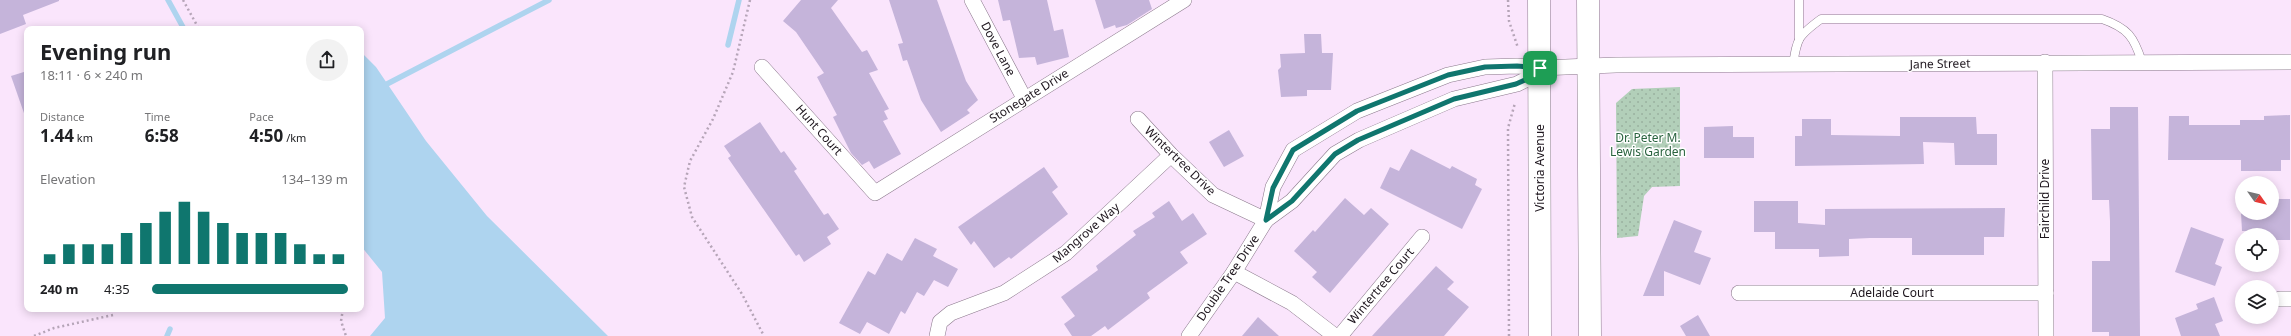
<!DOCTYPE html>
<meta charset="utf-8">
<style>
body{margin:0;font-family:"Noto Sans",sans-serif;background:#f2f2f2;color:#202124;height:100vh;display:flex;flex-direction:column;font-size:15px;white-space:nowrap}
*{box-sizing:border-box;margin:0}
p{font-size:13px;color:#757577}
.icon{flex:none;width:22px;height:22px;fill:none;stroke:currentColor;stroke-width:2;stroke-linecap:round;stroke-linejoin:round}
.map{position:relative;flex:1;overflow:hidden}
.sheet{position:absolute;left:24px;top:26px;width:340px;height:286px;display:flex;flex-direction:column;background:#fff;border-radius:8px;box-shadow:0 2px 10px #0003}
.sheet>*{flex:none}
.needle{width:26px;rotate:124deg}
.buttons{position:absolute;left:2235px;top:176px;display:grid;gap:8px}
.buttons a{display:grid;place-items:center;width:44px;height:44px;border-radius:50%;background:#fff;box-shadow:0 2px 10px #0003;font-size:20px}
.pin{position:absolute;display:grid;place-items:center;width:34px;height:34px;color:#fff;margin:-17px;border-radius:8px;box-shadow:0 2px 6px #0006}
.round{display:grid;place-items:center;flex:none;width:42px;height:42px;border-radius:21px;background:#f2f2f2}
.summary{display:flex;align-items:center;justify-content:space-between;height:68px;padding:0 16px}
h1{font-size:22px;font-weight:700;line-height:30px}
.stats{display:grid;grid-template-columns:repeat(3,1fr);gap:6px;height:68px;padding:4px 16px}
.stats div{display:grid;align-content:center}
.stats b{font-size:17px;font-weight:700}
.stats small{font-size:11px;font-weight:400}
.stats p{font-size:11px}
.chart{height:112px;padding:8px 16px}
.chart p{display:flex;justify-content:space-between}
.chart svg{width:100%;height:72px;margin-top:4px;stroke:#0f766e;stroke-width:6}
ul{padding:0 16px;list-style:none;font-size:13px}
li{display:grid;grid-template-columns:64px 48px 1fr;align-items:center;height:30px}
li i{height:10px;border-radius:5px;background:#0f766e}
.map>svg:first-child{display:block}
</style>
<div class="map">
<svg width="2291" height="336" viewBox="0 0 2291 336">
<defs>
<pattern id="garden-dots" width="8" height="8" patternUnits="userSpaceOnUse"><rect width="8" height="8" fill="#b2cfb9"/><path d="M2 2h.1M6 6h.1" fill="none" stroke="#99b19f" stroke-width="1.8" stroke-linecap="round"/></pattern>
</defs>
<rect width="100%" height="100%" fill="#fae5fc"/>
<!-- garden -->
<path fill="url(#garden-dots)" d="M1680 87V186L1652 187 1644 196 1638 236 1617 238 1616 103 1632 89Z"/>
<!-- water -->
<path fill="#aed4ef" d="M361 52 376 67 426 141 487 216 608 336H370L385 318 382 272 361 246Z"/>
<g fill="none" stroke-linecap="round" stroke-linejoin="round">
<!-- stream -->
<g stroke="#aed4ef" stroke-width="5.5">
<path d="M168 0 184 29"/>
<path d="M728 45 739 0"/>
<path d="M387 84 549 0"/>
<path d="M167 336 170 329"/>
</g>
</g>
<!-- building -->
<g fill="#c5b4da">
<path d="M0 0H59V1L23 15 26 24 0 34Z"/>
<path d="M801 0H838L831 8 862 52 867 50 878 70 869 73 889 109 884 111 888 119 883 121 901 154 874 169 869 161 862 165 851 153 833 117 837 115 817 77 824 73 796 32 783 21Z"/>
<path d="M889 0H937L966 81 978 100 967 110 970 113 941 132 921 100 907 60 903 61 898 44 903 43Z"/>
<path d="M998 0H1047L1054 31 1063 29 1069 57 1037 65 1035 57 1019 58 1010 20 1003 21Z"/>
<path d="M1095 0H1149L1152 9 1127 25 1116 28 1115 25 1104 29Z"/>
<path d="M1304 34H1321L1322 53H1333L1331 90H1307V96L1281 97 1278 70 1281 67 1280 54 1305 53Z"/>
<path d="M27 71V116H25L11 76Z"/>
<path d="M2110 107H2138L2140 336H2109V332H2092V261H2110V221L2109 200H2092L2091 129H2110Z"/>
<path d="M2290 115V160H2281V171H2241V160H2168L2169 116H2189V125H2240V120H2264V116Z"/>
<path d="M1900 117H1976L1977 134H1997V165H1955L1954 143 1923 142 1924 164 1795 166V136H1802V119H1831V135L1900 136Z"/>
<path d="M760 122 781 153 784 151 797 169 794 171 824 215 828 213 839 229 827 237 831 244 804 262 799 254 796 256 728 158 731 156 724 146Z"/>
<path d="M1733 126V137H1754V158H1704V127Z"/>
<path d="M1229 130 1244 156 1224 167 1209 142Z"/>
<path d="M1411 149 1450 169 1452 166 1477 179 1475 185 1482 189 1462 229 1380 188 1390 167 1399 171Z"/>
<path d="M1044 167 1058 187 1052 192 1068 214 1011 259 1009 257 994 268 974 241 971 245 958 227Z"/>
<path d="M1345 198 1364 215 1371 208 1389 224 1330 293 1312 277 1317 272 1294 251 1313 230 1315 232Z"/>
<path d="M2272 199H2290V240H2272V235H2267V231H2242L2241 213H2272Z"/>
<path d="M1169 201 1182 221 1193 213 1207 234 1180 252 1188 263 1147 293 1150 298 1108 330 1105 326 1091 336H1072L1064 324 1075 316 1061 297 1098 270 1096 266 1136 235 1133 231 1155 217 1152 213Z"/>
<path d="M1754 201H1798V223L1825 225V209L2005 208 2004 237H1984V255H1912V238H1870L1849 239V256L1819 257V249H1775V232H1754Z"/>
<path d="M1674 220 1702 231 1694 252 1711 258 1700 285 1664 271V296H1643Z"/>
<path d="M2191 227 2224 239 2215 264 2222 267 2215 286 2175 272Z"/>
<path d="M915 238 937 249 933 256 958 269 948 287 934 280 924 296 917 292 905 314 901 311 889 334 867 322 860 334 839 323 868 271 875 275 887 253 902 261Z"/>
<path d="M1436 266 1454 282 1447 289 1469 307 1444 336H1372Z"/>
<path d="M2214 297 2223 321 2215 324 2220 336H2181L2175 318 2198 309 2196 304Z"/>
<path d="M1698 315 1710 336H1686L1680 326Z"/>
<path d="M1258 317 1279 336H1242Z"/>
</g>
<g fill="none" stroke-linecap="round" stroke-linejoin="round">
<defs>
<g id="service">
<path d="M1799 0V39"/>
<path d="M1793 65C1797 38 1798 36 1821 19H2102C2128 28 2134 37 2142 62"/>
</g>
<g id="minor">
<path d="M972 0 1024 98"/>
<path d="M2045 62 2046 336"/>
<path d="M762 67 875 193 1184 0"/>
<path d="M1138 119 1171 155 1213 195 1266 220"/>
<path d="M1266 220 1292 201 1335 154 1359 140 1454 99 1517 84 1529 78 1540 68"/>
<path d="M1234 272 1292 303 1335 336"/>
<path d="M1739 293H2046"/>
<path d="M2280 299H2291"/>
<path d="M937 336 940 322 951 313 1004 293 1066 253 1171 155"/>
<path d="M1189 336 1234 272 1266 220 1273 187 1293 150 1357 111 1448 75 1485 67 1517 66 1540 68 1616 65 2291 62"/>
<path d="M1340 336 1422 237"/>
</g>
<g id="secondary">
<path d="M1539 0 1540 336"/>
<path d="M1588 0 1590 336"/>
</g>
</defs>
<!-- service casing -->
<use href="#service" stroke="#8b798c" stroke-width="9"/>
<!-- minor casing -->
<use href="#minor" stroke="#8b798c" stroke-width="16"/>
<!-- secondary casing -->
<use href="#secondary" stroke="#8b798c" stroke-width="23"/>
<!-- path -->
<g stroke="#b6a5b8" stroke-width="2.5" stroke-dasharray="2 3" stroke-linecap="butt">
<path d="M183 0 199 29"/>
<path d="M750 0 733 72 713 119 690 161 684 187 692 217 742 294 764 336"/>
<path d="M1508 0 1509 21 1518 48"/>
<path d="M343 309 341 321 346 336"/>
<path d="M34 336 54 328 113 315"/>
<path d="M1509 336 1508 128 1515 103"/>
</g>
<!-- service -->
<use href="#service" stroke="#fff" stroke-width="8"/>
<!-- minor -->
<use href="#minor" stroke="#fff" stroke-width="15"/>
<!-- secondary -->
<use href="#secondary" stroke="#fff" stroke-width="22"/>
</g>
<g fill="none" stroke-linecap="round" stroke-linejoin="round">
<defs>
<path id="route" d="M1517 66 1540 68 1529 78 1516 84 1454 99 1358 140 1335 154 1292 201 1266 220 1273 188 1293 150 1357 111 1448 75 1485 67Z"/>
</defs>
<!-- route casing -->
<use href="#route" stroke="#fff" stroke-width="8"/>
<!-- route -->
<use href="#route" stroke="#0f766e" stroke-width="5"/>
</g>
<g text-anchor="middle" stroke-width="3" stroke-linejoin="round" paint-order="stroke">
<!-- street labels -->
<g font-size="12" fill="#1d151d" stroke="#fff">
<text transform="translate(998 49) rotate(62)" y="4">Dove Lane</text>
<text transform="translate(1940 64) rotate(-1)" y="4">Jane Street</text>
<text transform="translate(1029 96) rotate(-32)" y="4">Stonegate Drive</text>
<text transform="translate(819 130) rotate(48)" y="4">Hunt Court</text>
<text transform="translate(1180 161) rotate(44)" y="4">Wintertree Drive</text>
<text transform="translate(1540 168) rotate(-90)" y="4">Victoria Avenue</text>
<text transform="translate(2045 199) rotate(-90)" y="4">Fairchild Drive</text>
<text transform="translate(1086 233) rotate(-41)" y="4">Mangrove Way</text>
<text transform="translate(1228 278) rotate(-56)" y="4">Double Tree Drive</text>
<text transform="translate(1381 286) rotate(-50)" y="4">Wintertree Court</text>
<text x="1892" y="297">Adelaide Court</text>
</g>
<!-- park labels -->
<g font-size="12" fill="#2a633f" stroke="#fff">
<text x="1648" y="142">Dr. Peter M.<tspan x="1648" dy="14">Lewis Garden</tspan></text>
</g>
</g>
</svg>
<div class="buttons">
<a><svg class="needle" viewBox="-14 -14 28 28"><path d="M0-13l5 13h-10z" fill="#e53935"/><path d="M0 13l5-13h-10z" fill="#757577"/></svg></a>
<a><svg class="icon" aria-label="locate" viewBox="0 0 24 24"><circle cx="12" cy="12" r="6"/><path d="M12 2v4M12 18v4M2 12h4M18 12h4"/></svg></a>
<a><svg class="icon" aria-label="layers" viewBox="0 0 24 24"><path d="M12 4l9 5-9 5-9-5zM3 14l9 5 9-5"/></svg></a>
</div>
<div class="pin" style="left:1540px;top:68px;background:#1e9e55"><svg class="icon" aria-label="arrive" viewBox="0 0 24 24"><path d="M6 21V4h12l-3 4 3 4H6"/></svg></div>
<section class="sheet">
<div class="summary"><div><h1>Evening run</h1><p>18:11 · 6 × 240 m</p></div><a class="round"><svg class="icon" aria-label="share" viewBox="0 0 24 24"><path d="M12 15V3M7 8l5-5 5 5M5 13v7h14v-7"/></svg></a></div>
<div class="stats">
<div><p>Distance</p><b>1.44<small> km</small></b></div>
<div><p>Time</p><b>6:58</b></div>
<div><p>Pace</p><b>4:50<small> /km</small></b></div>
</div>
<div class="chart"><p><span>Elevation</span>134–139 m</p>
<svg viewBox="0 0 160 44" preserveAspectRatio="none"><path d="M5 44V38M15 44V32M25 44V32M35 44V32M45 44V25M55 44V19M65 44V12M75 44V6M85 44V12M95 44V19M105 44V25M115 44V25M125 44V25M135 44V32M145 44V38M155 44V38"/></svg>
</div>
<ul>
<li><b>240 m</b>4:35<i style="width:100%"></i></li>
</ul>
</section>
</div>
